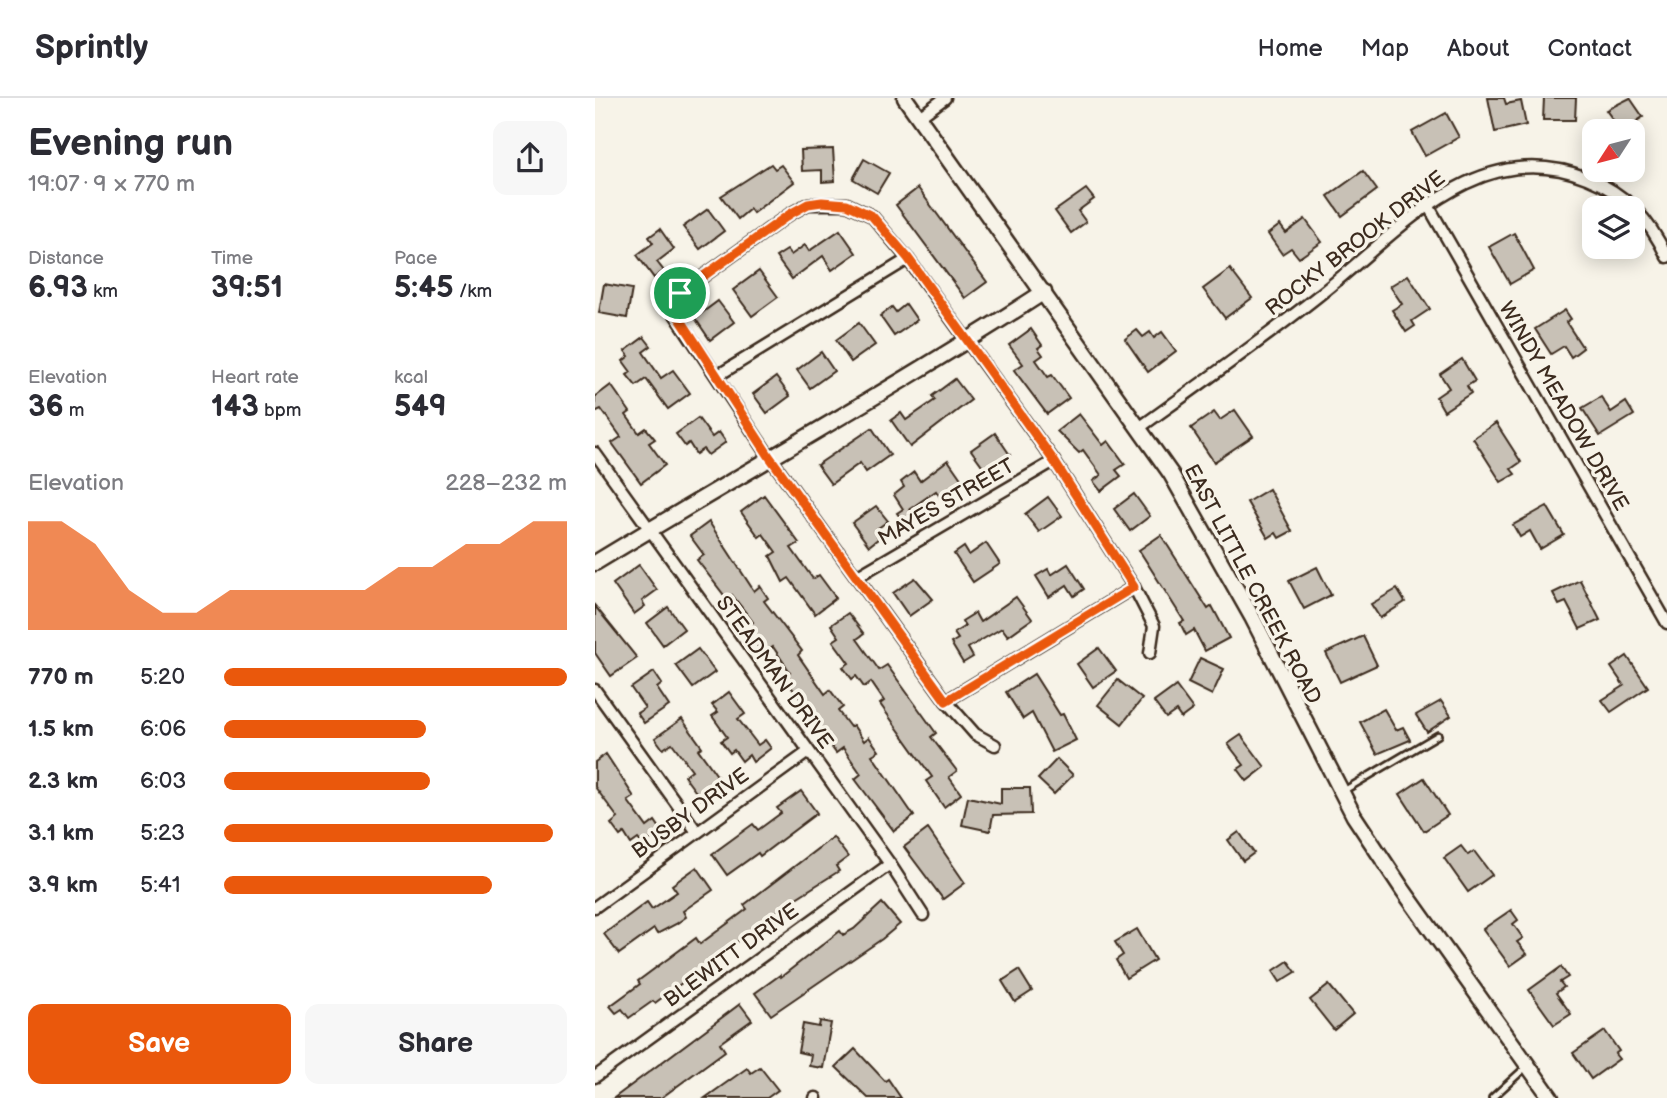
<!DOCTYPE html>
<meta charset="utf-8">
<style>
body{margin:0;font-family:"Balsamiq Sans",sans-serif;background:#f7f7f7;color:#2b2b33;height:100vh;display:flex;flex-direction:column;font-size:26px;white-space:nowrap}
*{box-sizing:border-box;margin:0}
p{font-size:23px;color:#7c7c81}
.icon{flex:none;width:38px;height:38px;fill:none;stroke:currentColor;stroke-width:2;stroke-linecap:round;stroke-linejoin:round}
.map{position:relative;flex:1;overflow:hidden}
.side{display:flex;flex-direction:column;background:#fff;width:595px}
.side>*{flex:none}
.needle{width:46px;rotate:234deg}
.controls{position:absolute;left:987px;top:21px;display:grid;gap:14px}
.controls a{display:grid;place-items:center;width:63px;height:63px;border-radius:14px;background:#fff;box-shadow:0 4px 18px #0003;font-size:35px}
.pin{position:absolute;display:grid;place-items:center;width:60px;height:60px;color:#fff;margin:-30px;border:4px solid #fff;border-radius:50%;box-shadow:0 2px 7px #0007}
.round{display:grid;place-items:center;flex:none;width:74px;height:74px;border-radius:14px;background:#f7f7f7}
.summary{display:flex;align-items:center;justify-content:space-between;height:119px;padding:0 28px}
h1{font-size:38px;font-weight:800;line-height:52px}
.figures{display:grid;grid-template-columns:repeat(3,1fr);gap:10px;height:119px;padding:7px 28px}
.figures div{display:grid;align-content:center}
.figures b{font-size:30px;font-weight:800}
.figures small{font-size:19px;font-weight:400}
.figures p{font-size:19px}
.chart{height:196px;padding:14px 28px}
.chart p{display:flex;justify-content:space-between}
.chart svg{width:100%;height:126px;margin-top:7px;fill:#ea580c;opacity:.7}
.action{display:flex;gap:14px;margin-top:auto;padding:14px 28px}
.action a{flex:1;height:80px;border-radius:14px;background:#ea580c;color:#fff;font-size:28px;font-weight:800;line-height:80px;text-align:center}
.action a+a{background:#f7f7f7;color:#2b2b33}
ul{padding:0 28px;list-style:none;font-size:23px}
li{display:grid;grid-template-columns:112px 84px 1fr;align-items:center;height:52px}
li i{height:18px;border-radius:9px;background:#ea580c}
header{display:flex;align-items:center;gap:42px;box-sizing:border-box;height:98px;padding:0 35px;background:#fff;border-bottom:2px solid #e1e1e2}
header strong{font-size:33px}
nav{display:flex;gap:38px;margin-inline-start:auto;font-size:24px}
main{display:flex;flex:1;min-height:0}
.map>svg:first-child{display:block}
</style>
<header>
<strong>Sprintly</strong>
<nav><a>Home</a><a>Map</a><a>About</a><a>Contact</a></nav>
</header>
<main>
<section class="side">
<div class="summary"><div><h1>Evening run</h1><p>19:07 · 9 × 770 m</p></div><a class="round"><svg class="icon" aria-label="share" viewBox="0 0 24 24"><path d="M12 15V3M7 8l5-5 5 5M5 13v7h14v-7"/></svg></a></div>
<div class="figures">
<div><p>Distance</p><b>6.93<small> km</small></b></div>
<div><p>Time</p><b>39:51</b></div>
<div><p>Pace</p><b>5:45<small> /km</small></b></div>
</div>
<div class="figures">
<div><p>Elevation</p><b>36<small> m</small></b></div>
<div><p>Heart rate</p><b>143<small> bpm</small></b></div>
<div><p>kcal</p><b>549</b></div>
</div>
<div class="chart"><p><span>Elevation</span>228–232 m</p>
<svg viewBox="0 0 160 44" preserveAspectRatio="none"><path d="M0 44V6L10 6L20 14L30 30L40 38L50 38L60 30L70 30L80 30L90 30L100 30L110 22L120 22L130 14L140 14L150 6L160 6V44z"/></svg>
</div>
<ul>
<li><b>770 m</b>5:20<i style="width:100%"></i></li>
<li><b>1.5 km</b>6:06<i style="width:59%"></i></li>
<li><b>2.3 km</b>6:03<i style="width:60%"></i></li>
<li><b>3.1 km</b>5:23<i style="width:96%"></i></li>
<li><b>3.9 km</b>5:41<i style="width:78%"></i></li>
</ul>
<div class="action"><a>Save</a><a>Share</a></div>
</section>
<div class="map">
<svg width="1072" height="1000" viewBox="0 0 1072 1000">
<rect width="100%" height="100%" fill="#f7f3e8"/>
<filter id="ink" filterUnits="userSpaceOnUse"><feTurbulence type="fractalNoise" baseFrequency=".0143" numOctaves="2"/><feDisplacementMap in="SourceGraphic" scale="14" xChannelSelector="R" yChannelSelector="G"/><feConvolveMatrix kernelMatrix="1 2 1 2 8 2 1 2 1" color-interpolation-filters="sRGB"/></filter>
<g filter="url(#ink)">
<!-- building -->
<g fill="#c8c1b6" stroke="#3b2a1e" stroke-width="2">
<path d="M893 0H909L911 6 926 3 931 27 900 34Z"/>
<path d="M949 0H981L980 22H948Z"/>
<path d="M1035 0 1048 19 1026 33 1011 12Z"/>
<path d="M851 15 864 39 830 58 817 34Z"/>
<path d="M238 51 240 83 227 84V72L207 73 206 52Z"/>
<path d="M269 61 294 75 282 95 258 81Z"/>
<path d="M176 66 180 71 186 67 199 84 158 115 155 111 143 121 126 98Z"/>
<path d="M768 73 782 92 747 118 733 98Z"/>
<path d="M323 90 392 184 370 200 301 107Z"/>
<path d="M491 91 499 101 483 113 491 124 476 135 460 113Z"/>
<path d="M113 111 129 133 105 151 88 129Z"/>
<path d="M710 121 727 144 704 160 696 150 687 156 673 136 685 127 691 135Z"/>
<path d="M65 131 79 151 62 164 69 173 59 180 42 157 58 145 54 139Z"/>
<path d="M245 132 261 155 237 172 228 158 197 181 181 159 192 152 196 157 210 147 214 153Z"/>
<path d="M919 135 939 172 915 186 894 149Z"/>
<path d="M635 171 657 200 630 220 608 191Z"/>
<path d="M164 173 183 199 157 218 138 192Z"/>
<path d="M813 177 835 211 817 223 820 228 811 234 797 212 807 206 795 188Z"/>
<path d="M9 186 37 191 32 220 4 215Z"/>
<path d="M123 203 139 224 115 242 100 220Z"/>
<path d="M311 206 322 222 299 238 285 218 297 209 301 214Z"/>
<path d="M970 212 976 221 971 224 988 250 976 259 969 248 956 256 940 231Z"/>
<path d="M264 225 280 247 256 264 241 242Z"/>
<path d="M436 231 447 247 443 250 448 257 441 262 453 279 457 277 474 300 452 316 419 272 428 266 414 247Z"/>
<path d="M542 232 548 239 555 234 559 240 567 234 581 253 553 274 530 241Z"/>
<path d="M49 239 56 248 48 254 66 280 78 272 95 295 73 311 51 281 41 288 32 277 36 274 28 263 34 258 30 253Z"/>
<path d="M226 254 239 273 215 290 202 272Z"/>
<path d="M867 261 880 283 872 288 876 295 849 313 841 299 854 290 845 276Z"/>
<path d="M181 279 195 298 172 315 158 296Z"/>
<path d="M360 281 376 302 315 349 296 322 306 315 311 322 340 302 337 298Z"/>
<path d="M16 287 35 314 31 317 44 335 51 330 60 341 54 345 70 367 46 385 17 345 26 339 6 311 0 314V299Z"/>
<path d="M1006 299 1016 314 1031 304 1039 317 1005 338 987 310Z"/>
<path d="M640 312 658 338 619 364 596 330 619 314 625 322Z"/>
<path d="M484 316 508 347 513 343 530 366 521 372 526 378 506 393 498 383 506 377 488 352 484 355 462 333Z"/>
<path d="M103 320 117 339 124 334 131 344 113 357 108 351 101 356 94 345 90 348 81 336Z"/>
<path d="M901 325 926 364 916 371 920 376 906 384 878 340Z"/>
<path d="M277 330 295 357 271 374 265 365 236 386 222 367Z"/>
<path d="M400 335 415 357 392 374 376 352Z"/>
<path d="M353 362 369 385 347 402 341 393 315 411 321 419 310 426 302 415 308 411 299 397 309 389 306 384 319 374 325 383Z"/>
<path d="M674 391 697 433 684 440 681 435 673 440 652 404Z"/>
<path d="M539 396 555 418 535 433 519 411Z"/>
<path d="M169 397 204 445 196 450 218 481 224 477 241 500 220 516 194 480 188 484 175 458 181 454 168 436 164 439 146 414Z"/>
<path d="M453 399 467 418 444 434 430 416Z"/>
<path d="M281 408 293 423 279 433 284 440 274 448 257 425Z"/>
<path d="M952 408 969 437 945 451 935 433 925 439 918 427Z"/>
<path d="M114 424 159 493 165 488 173 500 169 503 207 553 203 557 230 596 235 592 248 609 243 613 255 629 258 627 269 643 274 639 284 653 277 657 319 718 299 733 260 681 266 676 248 650 241 655 218 624 222 621 188 579 195 574 178 549 168 556 150 529 158 524 137 497 132 501 102 462 109 457 95 438Z"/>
<path d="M566 437 613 511 617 508 634 540 610 553 599 532 591 537 585 525 589 523 544 452Z"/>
<path d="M391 445 405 466 378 484 359 456 369 449 374 457Z"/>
<path d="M473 466 489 491 479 498 472 487 454 499 441 478 453 471 456 477Z"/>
<path d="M44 467 62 492 47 503 50 508 39 516 18 486Z"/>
<path d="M722 469 736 497 709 511 694 483Z"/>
<path d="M320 480 338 501 314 518 298 495Z"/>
<path d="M985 482 1005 522 985 531 971 504 964 507 958 495Z"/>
<path d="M802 491 810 504 785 520 776 506Z"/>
<path d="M421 499 437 521 413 538 407 530 373 550 378 559 368 565 356 545 363 541 359 535 370 528 367 523 380 515 385 524Z"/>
<path d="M0 508 42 560 16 578 0 555Z"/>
<path d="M73 509 89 531 68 547 52 525Z"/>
<path d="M253 515 269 536 262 541 284 572 292 567 341 635 336 639 362 673 354 679 366 696 349 709 331 683 337 679 285 606 289 603 276 584 269 589 261 578 257 581 248 569 254 565 238 543 244 539 236 527Z"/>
<path d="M768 538 782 567 745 584 731 555Z"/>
<path d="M504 550 521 573 498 589 482 566Z"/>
<path d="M103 551 120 574 98 590 81 567Z"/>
<path d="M1032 558 1053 589 1016 614 1007 602 1029 588 1016 569Z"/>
<path d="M605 560 629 571 617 597 593 585Z"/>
<path d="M59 574 67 586 62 590 74 608 49 625 42 615 50 610 36 590Z"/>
<path d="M439 576 465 617 468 616 481 642 457 654 437 615 428 621 411 594Z"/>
<path d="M523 582 547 601 527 626 503 607Z"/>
<path d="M581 588 598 611 586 620 581 613 571 620 559 604Z"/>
<path d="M134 594 150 616 143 621 163 647 170 642 176 650 158 664 154 657 147 663 139 652 135 655 126 643 132 639 117 618 123 614 117 607Z"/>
<path d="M846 603 856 618 832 634 821 617Z"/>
<path d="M789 611 801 632 808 629 815 642 782 656 765 624Z"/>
<path d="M87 621 107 649 103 651 128 686 106 701 89 678 97 672 77 645 68 651 60 640Z"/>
<path d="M646 637 670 669 652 683 643 671 649 667 633 646Z"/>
<path d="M11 656 39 699 33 703 52 729 60 723 67 733 48 747 43 741 36 746 29 735 25 738 16 726 23 720 0 689V664Z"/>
<path d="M462 661 478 677 459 696 443 681Z"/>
<path d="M829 680 853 717 829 733 805 696Z"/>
<path d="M406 690H435L436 716 398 717 395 733 367 727 373 699 406 706Z"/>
<path d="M206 693 222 715 165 758 163 755 132 777 117 756 158 726 163 732 186 715 182 710Z"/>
<path d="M333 731 370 785 348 801 309 749Z"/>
<path d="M644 734 659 755 648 763 633 742Z"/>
<path d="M238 739 253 759 241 768 244 773 198 802 60 905 58 903 34 920 27 911 21 915 15 908 45 886 43 883 101 840 105 846 152 811 149 807Z"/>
<path d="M866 748 873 757 879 753 897 777 873 794 849 760Z"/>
<path d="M102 769 118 792 88 813 91 819 81 826 62 836 59 831 24 856 9 836 52 804 57 811 82 794 77 787Z"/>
<path d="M287 805 305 826 287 841 176 917 160 895 185 877 186 879 245 833 248 837 259 831Z"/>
<path d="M916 812 923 822 918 826 928 840 922 844 932 856 915 868 888 831Z"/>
<path d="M542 831 560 862 531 880 521 862 528 857 520 844Z"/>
<path d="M693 863 701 874 685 884 678 873Z"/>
<path d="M966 869 973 879 965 884 969 889 961 895 976 916 959 927 934 892Z"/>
<path d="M424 872 437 893 420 904 407 883Z"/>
<path d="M734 887 758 916 739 932 715 902Z"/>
<path d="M145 906 157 922 125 945 130 953 66 1000H19Z"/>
<path d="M225 923 236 925 228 970 214 968 216 957 203 954 208 926 224 929Z"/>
<path d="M1010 933 1024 953 1020 956 1024 961 996 981 978 955Z"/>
<path d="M260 951 290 983 293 981 306 1000H273L241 969Z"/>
<path d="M165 969 183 992 172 1000H110L152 970 156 975Z"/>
</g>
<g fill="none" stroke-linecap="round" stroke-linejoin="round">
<defs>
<g id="lane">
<path d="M750 692 843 637"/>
<path d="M897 1000 930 970"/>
</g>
<g id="street">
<path d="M323 20 350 0"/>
<path d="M834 109 1072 525"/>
<path d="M122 278 313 161"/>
<path d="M544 330C604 287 665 244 723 198 803 136 880 36 992 80 1032 96 1054 121 1072 159"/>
<path d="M0 355 295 766 328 817"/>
<path d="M263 478 459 363"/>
<path d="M0 592 102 734"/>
<path d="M351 603 539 489"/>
<path d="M400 647 380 636 351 603 174 358 80 216 78 210 85 195 195 116 213 106H252L277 118 313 161 459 363 539 489 559 528 555 555"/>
<path d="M0 809 213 654"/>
<path d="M0 979 295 766"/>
<path d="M220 1000H221"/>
</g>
<g id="secondary">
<path d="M310 0 576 376 657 519 759 718 808 792 956 1000"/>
<path d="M0 465C149 374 302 289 449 194"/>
</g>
</defs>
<!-- lane casing -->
<use href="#lane" stroke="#3b2a1e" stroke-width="10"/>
<!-- street casing -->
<use href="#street" stroke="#3b2a1e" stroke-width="15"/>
<!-- secondary casing -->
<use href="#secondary" stroke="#3b2a1e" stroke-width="19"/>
<!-- lane -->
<use href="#lane" stroke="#f7f3e8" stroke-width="4.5"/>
<!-- street -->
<use href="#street" stroke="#f7f3e8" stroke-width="10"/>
<!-- secondary -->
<use href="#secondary" stroke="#f7f3e8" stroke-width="14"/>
</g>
</g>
<g fill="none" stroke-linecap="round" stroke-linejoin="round" filter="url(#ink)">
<defs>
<path id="route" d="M227 104 252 106 277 118 313 160 459 363 539 489 351 603 174 358 78 210 85 195 195 116 213 106Z"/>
</defs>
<!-- route casing -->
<use href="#route" stroke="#fff" stroke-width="14"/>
<!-- route -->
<use href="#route" stroke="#ea580c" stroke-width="9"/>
</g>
<g text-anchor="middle" stroke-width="7" stroke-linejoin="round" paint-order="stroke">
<!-- street labels -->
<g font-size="21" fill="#3b2a1e" stroke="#f7f3e8">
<text transform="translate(760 145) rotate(-38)" y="7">ROCKY BROOK DRIVE</text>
<text transform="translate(969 308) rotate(60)" y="7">WINDY MEADOW DRIVE</text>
<text transform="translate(351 404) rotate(-30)" y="7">MAYES STREET</text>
<text transform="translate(658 486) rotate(62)" y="7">EAST LITTLE CREEK ROAD</text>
<text transform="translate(180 574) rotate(54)" y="7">STEADMAN DRIVE</text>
<text transform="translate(95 715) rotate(-36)" y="7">BUSBY DRIVE</text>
<text transform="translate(136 857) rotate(-36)" y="7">BLEWITT DRIVE</text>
</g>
</g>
</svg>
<div class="controls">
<a><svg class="needle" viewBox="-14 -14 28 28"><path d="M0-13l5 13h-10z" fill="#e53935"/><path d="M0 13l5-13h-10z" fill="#7c7c81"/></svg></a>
<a><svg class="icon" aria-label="layers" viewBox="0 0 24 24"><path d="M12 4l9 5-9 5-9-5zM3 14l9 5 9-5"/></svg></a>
</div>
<div class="pin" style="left:85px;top:195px;background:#1e9e55"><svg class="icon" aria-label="arrive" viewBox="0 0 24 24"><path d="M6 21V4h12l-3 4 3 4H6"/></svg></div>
</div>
</main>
